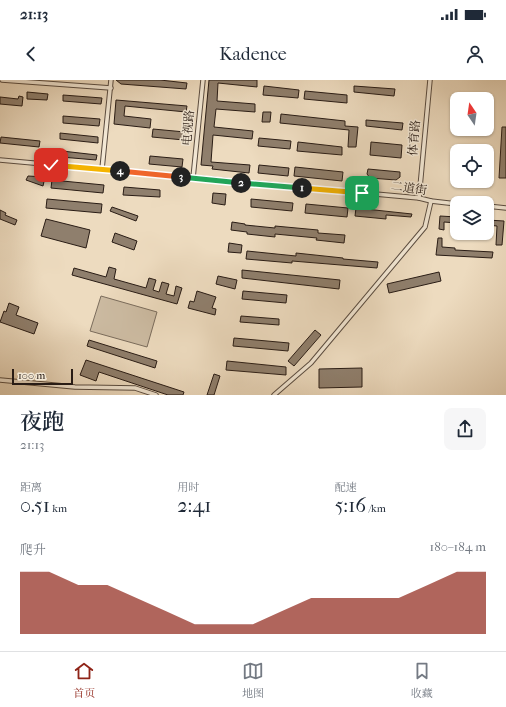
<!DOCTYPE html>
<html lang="zh">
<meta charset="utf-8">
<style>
body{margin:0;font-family:"IM FELL French Canon","Noto Serif SC",serif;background:#f6f6f7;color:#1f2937;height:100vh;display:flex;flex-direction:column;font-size:15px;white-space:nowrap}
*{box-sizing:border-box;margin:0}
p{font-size:13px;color:#747a83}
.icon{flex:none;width:22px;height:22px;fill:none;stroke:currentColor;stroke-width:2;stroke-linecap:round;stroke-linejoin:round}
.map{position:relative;height:315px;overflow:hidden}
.details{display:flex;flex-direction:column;background:#fff;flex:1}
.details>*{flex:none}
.needle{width:26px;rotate:347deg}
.fabs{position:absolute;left:450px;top:12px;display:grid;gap:8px}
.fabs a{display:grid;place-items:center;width:44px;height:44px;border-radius:8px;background:#fff;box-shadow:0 1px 3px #0004;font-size:20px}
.scale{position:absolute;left:12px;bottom:10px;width:61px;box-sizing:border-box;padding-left:4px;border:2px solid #291c15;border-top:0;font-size:11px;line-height:14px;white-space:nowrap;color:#291c15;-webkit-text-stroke:3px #f3e8d5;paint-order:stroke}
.pin{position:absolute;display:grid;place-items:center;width:34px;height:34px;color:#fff;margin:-17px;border-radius:8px;box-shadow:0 2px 6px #0006}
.km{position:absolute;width:20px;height:20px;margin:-10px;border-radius:50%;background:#222;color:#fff;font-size:11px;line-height:20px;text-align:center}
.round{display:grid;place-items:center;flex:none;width:42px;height:42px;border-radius:8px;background:#f6f6f7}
.headline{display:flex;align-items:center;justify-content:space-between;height:68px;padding:0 20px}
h1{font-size:22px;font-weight:600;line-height:30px}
.figures{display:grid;grid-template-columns:repeat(3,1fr);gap:6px;height:68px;padding:4px 20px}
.figures div{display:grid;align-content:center}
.figures b{font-size:20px;font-weight:600}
.figures small{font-size:11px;font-weight:400}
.figures p{font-size:11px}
.chart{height:112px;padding:8px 20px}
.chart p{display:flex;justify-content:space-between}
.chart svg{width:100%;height:72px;margin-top:4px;fill:#8f2418;opacity:.7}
.status{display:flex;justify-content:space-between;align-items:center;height:28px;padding:0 20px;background:#fff;direction:ltr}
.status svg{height:11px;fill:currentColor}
header{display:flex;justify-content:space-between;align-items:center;height:52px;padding:0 20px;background:#fff;font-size:18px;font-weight:600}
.dock{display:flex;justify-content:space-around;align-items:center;height:56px;border-top:1px solid #e0e1e3;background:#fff;font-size:11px;color:#747a83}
.dock a{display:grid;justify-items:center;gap:2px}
.dock .active{color:#8f2418}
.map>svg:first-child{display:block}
</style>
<div class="status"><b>21:13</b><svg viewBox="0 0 49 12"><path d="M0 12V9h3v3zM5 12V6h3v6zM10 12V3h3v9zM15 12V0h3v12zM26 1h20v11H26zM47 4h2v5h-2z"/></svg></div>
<header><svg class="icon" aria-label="back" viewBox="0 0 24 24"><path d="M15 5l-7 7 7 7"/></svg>Kadence<svg class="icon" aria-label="person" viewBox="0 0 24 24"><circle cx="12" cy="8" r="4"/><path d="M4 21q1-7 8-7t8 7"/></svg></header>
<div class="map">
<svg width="506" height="315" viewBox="0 0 506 315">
<rect width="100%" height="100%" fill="#eddbbf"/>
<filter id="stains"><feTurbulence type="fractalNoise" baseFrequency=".005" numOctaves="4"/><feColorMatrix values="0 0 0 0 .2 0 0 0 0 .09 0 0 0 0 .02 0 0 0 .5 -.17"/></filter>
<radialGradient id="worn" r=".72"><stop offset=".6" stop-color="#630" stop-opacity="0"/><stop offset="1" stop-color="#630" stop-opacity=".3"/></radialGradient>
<!-- pitch -->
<path fill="#ccbba2" stroke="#7a6c5c" d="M101 216 157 232 147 267 90 251Z"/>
<!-- building -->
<g fill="#8f7f6d" stroke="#291c15">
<path d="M116 0H160L187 3 186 9 121 4Z"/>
<path d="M209 0H257V7L218 3 217 21 255 24V32L216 29 214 47 253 51 252 59 213 55 211 82 250 85 249 93 212 89 213 86 201 85Z"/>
<path d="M264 6 299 10 298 18 263 15Z"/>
<path d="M354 6 395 9 394 16 354 12Z"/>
<path d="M305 11 347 15V23L304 19Z"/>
<path d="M27 12 48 14 47 20 27 19Z"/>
<path d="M63 15 102 18 101 24 63 21Z"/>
<path d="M19 16 23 17 22 26 0 24V17L18 19Z"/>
<path d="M116 20 187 26 186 32 125 26 124 36 151 39 150 48 114 44Z"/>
<path d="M263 32H271L270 42H262Z"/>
<path d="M281 34 345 41V46L358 47 356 67H348L349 50 280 43Z"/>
<path d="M63 36 100 39 99 46 63 43Z"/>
<path d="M366 40 403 43 402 50 366 46Z"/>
<path d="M502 47H506V98H499Z"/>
<path d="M153 49 185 52 184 60 152 57Z"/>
<path d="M60 53 98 57V63L60 59Z"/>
<path d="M1 57 40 61 39 67 0 63Z"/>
<path d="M259 58 291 61 290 69 258 66Z"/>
<path d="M298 62 342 67V75L297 71Z"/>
<path d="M371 62 402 65 401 78 370 75Z"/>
<path d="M62 71 97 75 96 80 61 77Z"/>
<path d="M150 76 183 79 182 87 149 84Z"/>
<path d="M259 85 289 88 288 96 258 93Z"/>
<path d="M295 87 343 92 342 101 294 96Z"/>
<path d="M368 89 400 92V97L396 100 370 98 367 94Z"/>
<path d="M28 96 45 97 43 106 26 100Z"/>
<path d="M52 100 104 105 103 113 51 108Z"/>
<path d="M124 107 160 110V117L123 115Z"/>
<path d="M213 113 226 114 225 125 212 123Z"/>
<path d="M47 119 102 124 101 133 46 128Z"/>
<path d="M251 119 293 123 292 131 251 127Z"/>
<path d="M306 124 348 128 347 137 305 133Z"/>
<path d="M112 127 138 136 136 141 110 131Z"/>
<path d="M356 128 412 134 411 137 386 135V139L355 136Z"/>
<path d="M0 130 6 133 5 135 17 140 15 145 0 139Z"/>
<path d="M440 136 457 137V143L444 142V150L439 149Z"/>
<path d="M46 139 90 150 86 168 41 156Z"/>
<path d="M487 140 504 141 502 165H496L497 146 487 145Z"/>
<path d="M232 142 245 144V145L275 148V146L318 150V153L345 155 344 163 316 160 317 158 275 154V157L247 154V152L231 150Z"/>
<path d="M115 153 137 161 134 170 112 162Z"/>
<path d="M438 158H442V167L455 168V170L493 172 492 178 436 175Z"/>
<path d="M229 163 242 165 241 173 228 172Z"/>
<path d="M247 171 296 176V173L343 178V179L378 182 377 188 292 181V183L246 179Z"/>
<path d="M109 187 116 189 114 199 146 208 149 198 156 200 153 210 159 212 162 202 169 204 166 214 174 216 176 206 182 208 177 224 72 195 74 188 106 197Z"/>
<path d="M242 190 340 200 339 209 242 198Z"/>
<path d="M439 192 441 201 389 213 387 204Z"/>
<path d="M218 196 237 200 235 209 216 204Z"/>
<path d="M197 211 216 217 212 228 216 229 215 235 188 228 190 221 194 222Z"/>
<path d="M243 211 287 215 286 223 242 219Z"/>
<path d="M9 223 19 227 16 235 38 243 34 254 0 242 4 231 6 232Z"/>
<path d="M241 236 279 239V245L240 242Z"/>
<path d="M315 250 321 255 294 286 288 281Z"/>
<path d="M234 258 289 263 288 271 233 266Z"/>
<path d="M89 260 157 281 155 288 87 266Z"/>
<path d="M86 280 184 312 183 315H168L99 292 96 301 80 295Z"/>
<path d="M227 281 286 287V295L226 290Z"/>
<path d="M362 288V307L319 308V289Z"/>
<path d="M214 294 220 296 214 315H207Z"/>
</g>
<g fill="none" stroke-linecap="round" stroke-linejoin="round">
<defs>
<g id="street">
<path d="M2 0 111 8"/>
<path d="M0 80 419 118 431 121 457 124"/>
<path d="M102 89 111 0"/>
<path d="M193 98 203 0"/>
<path d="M419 118 430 0"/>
<path d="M487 126 506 128"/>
<path d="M0 300 75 307 135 308 156 315"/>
<path d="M274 315 311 283 425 147 431 121"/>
</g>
</defs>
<!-- street casing -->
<use href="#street" stroke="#5a4c40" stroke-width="5.5"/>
<!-- street -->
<use href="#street" stroke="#f3e8d5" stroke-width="3.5"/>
</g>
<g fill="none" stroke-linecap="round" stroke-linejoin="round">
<defs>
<path id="split-1" d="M302 108 362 113"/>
<path id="split-2" d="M241 103 302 108"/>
<path id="split-3" d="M181 97 241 103"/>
<path id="split-4" d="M120 91 181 97"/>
<path id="split-5" d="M51 85 120 91"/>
</defs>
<!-- split-1 casing -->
<use href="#split-1" stroke="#fff" stroke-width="8"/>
<!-- split-2 casing -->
<use href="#split-2" stroke="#fff" stroke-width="8"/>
<!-- split-3 casing -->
<use href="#split-3" stroke="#fff" stroke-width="8"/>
<!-- split-4 casing -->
<use href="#split-4" stroke="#fff" stroke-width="8"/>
<!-- split-5 casing -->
<use href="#split-5" stroke="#fff" stroke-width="8"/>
<!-- split-1 -->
<use href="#split-1" stroke="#f5b400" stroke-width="5"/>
<!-- split-2 -->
<use href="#split-2" stroke="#22a559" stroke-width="5"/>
<!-- split-3 -->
<use href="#split-3" stroke="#22a559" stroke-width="5"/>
<!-- split-4 -->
<use href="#split-4" stroke="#f0652b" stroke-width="5"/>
<!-- split-5 -->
<use href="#split-5" stroke="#f5b400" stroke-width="5"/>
</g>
<g text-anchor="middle" stroke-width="3" stroke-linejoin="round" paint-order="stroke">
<!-- street labels -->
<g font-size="12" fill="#291c15" stroke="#f3e8d5">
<text transform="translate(188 48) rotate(-85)" y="4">电视路</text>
<text transform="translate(414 58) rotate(-85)" y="4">体育路</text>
<text transform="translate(409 108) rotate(8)" y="4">二道街</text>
</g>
</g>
<rect width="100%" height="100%" filter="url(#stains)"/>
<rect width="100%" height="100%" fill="url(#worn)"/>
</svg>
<div class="fabs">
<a><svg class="needle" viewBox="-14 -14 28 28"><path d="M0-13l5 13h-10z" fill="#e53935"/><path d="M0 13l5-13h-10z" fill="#747a83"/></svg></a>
<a><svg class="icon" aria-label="locate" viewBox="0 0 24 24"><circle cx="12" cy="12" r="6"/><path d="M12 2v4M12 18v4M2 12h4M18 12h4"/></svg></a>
<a><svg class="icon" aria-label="layers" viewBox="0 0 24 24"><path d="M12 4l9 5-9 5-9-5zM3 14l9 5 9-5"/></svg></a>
</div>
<div class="scale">100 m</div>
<div class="pin" style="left:362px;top:113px;background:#1e9e55"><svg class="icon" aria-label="arrive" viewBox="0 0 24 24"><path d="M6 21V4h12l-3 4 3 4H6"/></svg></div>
<div class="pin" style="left:51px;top:85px;background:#d93025"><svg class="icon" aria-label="check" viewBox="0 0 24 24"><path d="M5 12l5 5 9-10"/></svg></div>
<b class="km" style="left:302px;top:108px">1</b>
<b class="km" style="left:241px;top:103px">2</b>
<b class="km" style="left:181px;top:97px">3</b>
<b class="km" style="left:120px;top:91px">4</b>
</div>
<section class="details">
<div class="headline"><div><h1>夜跑</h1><p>21:13</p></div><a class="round"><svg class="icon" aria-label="share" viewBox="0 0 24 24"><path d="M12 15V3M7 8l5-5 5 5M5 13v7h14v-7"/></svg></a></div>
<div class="figures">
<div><p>距离</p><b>0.51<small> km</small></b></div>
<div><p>用时</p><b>2:41</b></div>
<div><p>配速</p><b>5:16<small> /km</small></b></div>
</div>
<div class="chart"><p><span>爬升</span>180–184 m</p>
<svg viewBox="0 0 160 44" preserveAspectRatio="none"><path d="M0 44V6L10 6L20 14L30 14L40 22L50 30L60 38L70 38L80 38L90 30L100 22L110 22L120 22L130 22L140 14L150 6L160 6V44z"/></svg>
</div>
</section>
<nav class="dock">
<a class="active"><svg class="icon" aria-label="home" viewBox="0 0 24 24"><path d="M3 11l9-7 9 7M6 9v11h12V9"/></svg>首页</a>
<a><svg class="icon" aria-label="map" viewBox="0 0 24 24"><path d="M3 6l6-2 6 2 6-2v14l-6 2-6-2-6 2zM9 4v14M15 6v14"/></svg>地图</a>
<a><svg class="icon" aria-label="saved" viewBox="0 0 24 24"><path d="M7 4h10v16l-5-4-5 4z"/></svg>收藏</a>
</nav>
